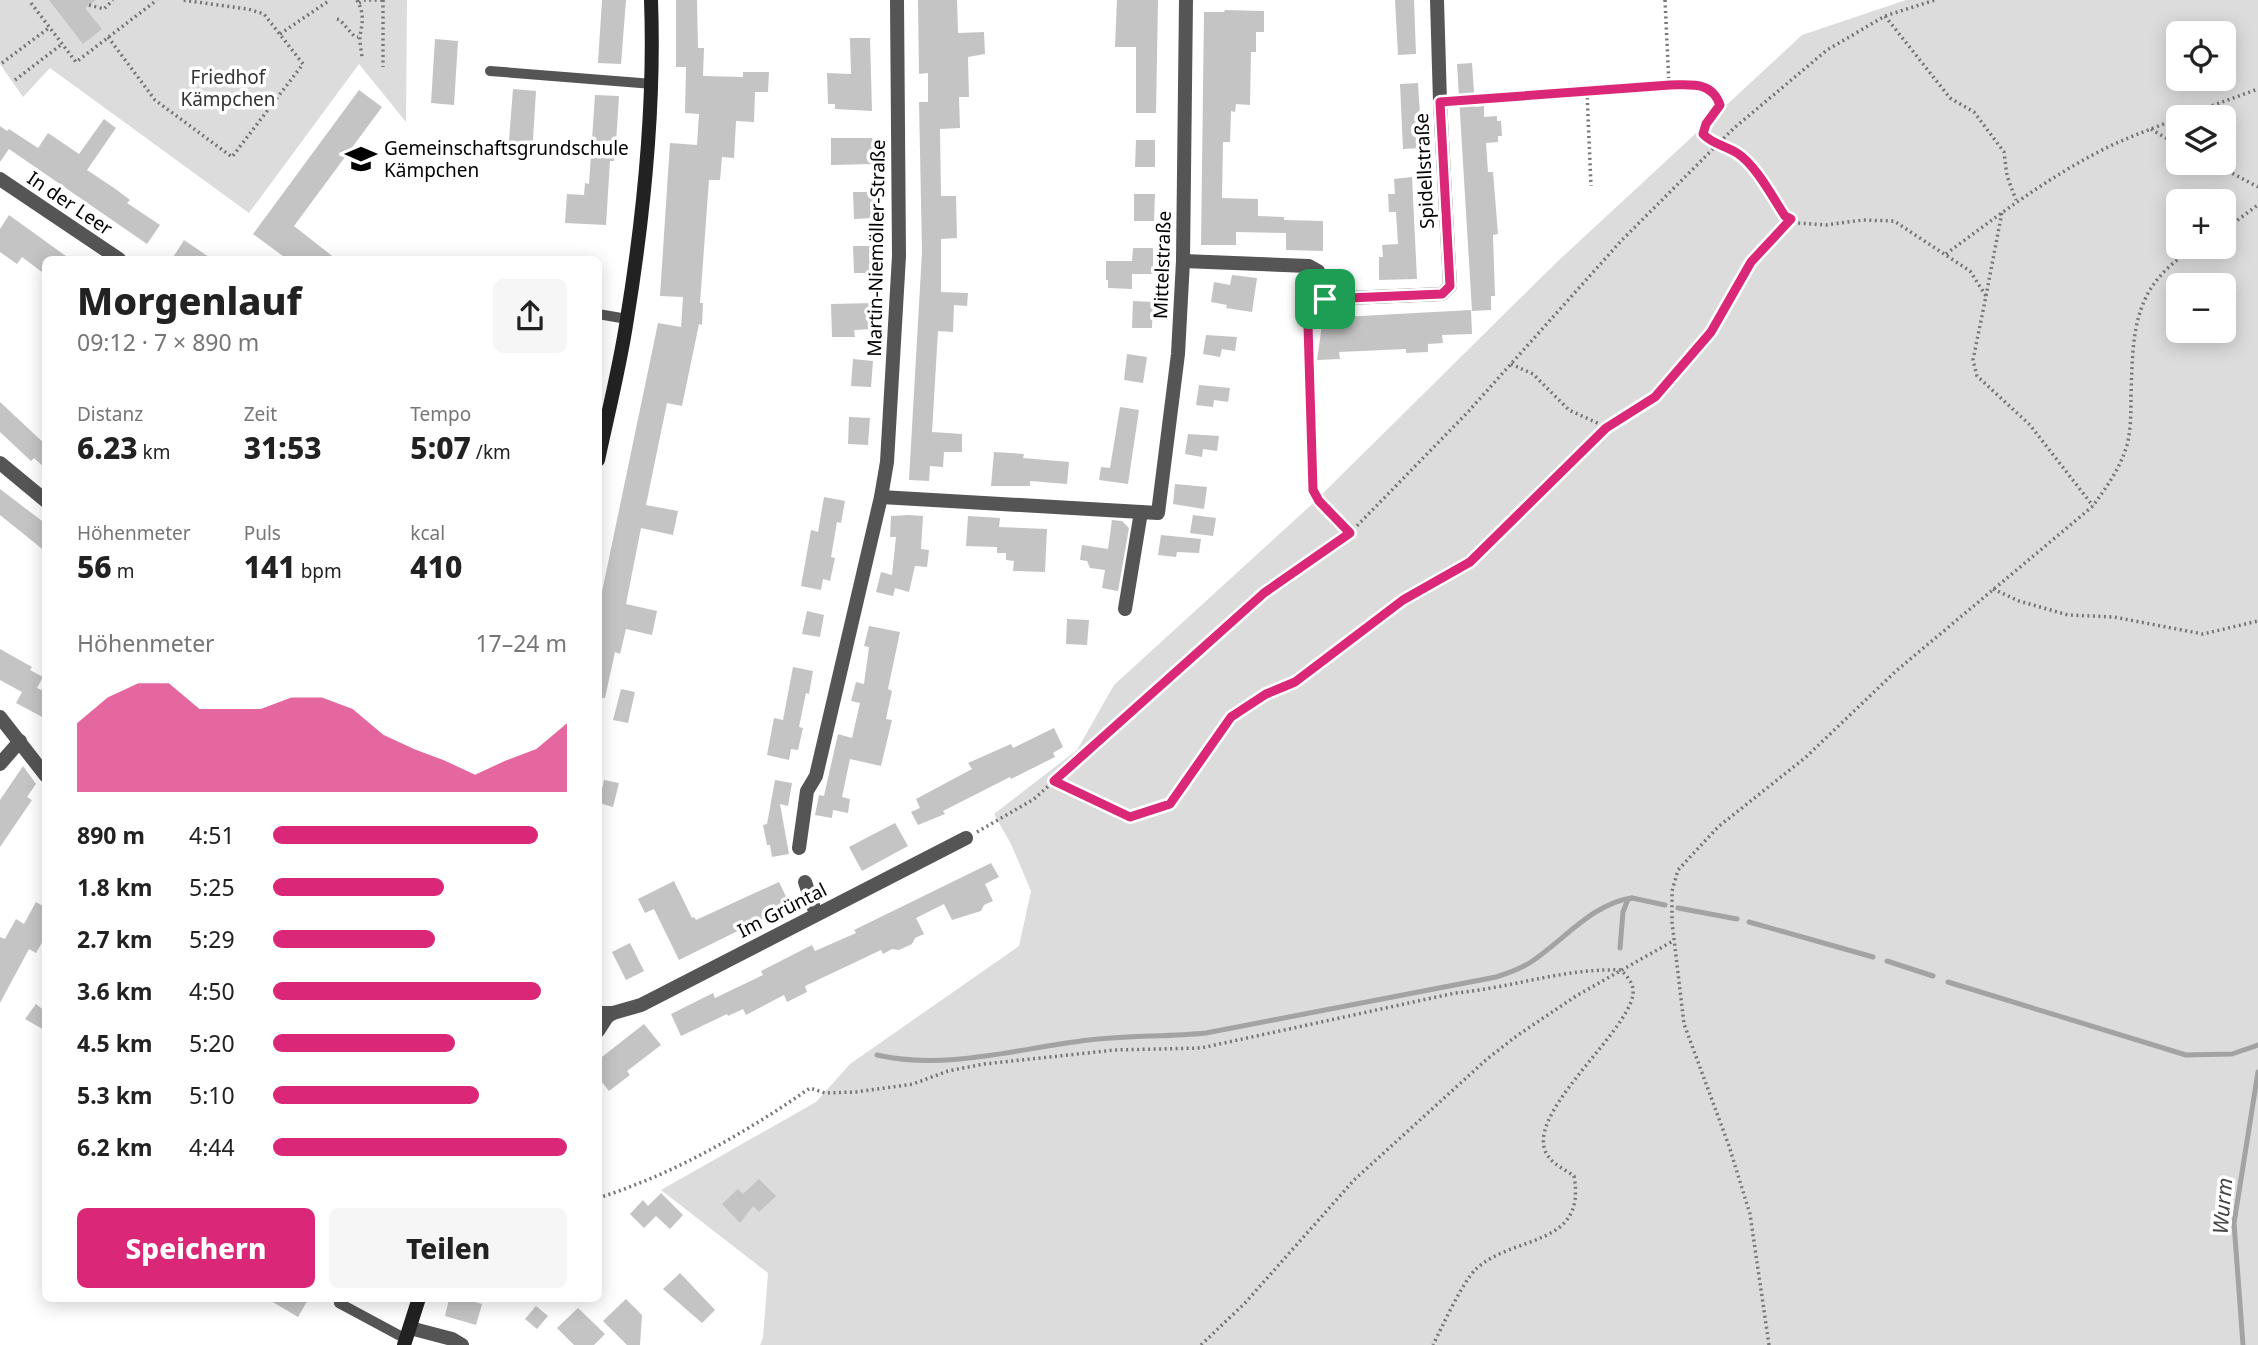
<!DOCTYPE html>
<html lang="de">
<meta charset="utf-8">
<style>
body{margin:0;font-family:"Noto Sans",sans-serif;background:#f6f6f6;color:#222;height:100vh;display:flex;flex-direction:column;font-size:26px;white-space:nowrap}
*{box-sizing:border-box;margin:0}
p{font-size:23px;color:#767676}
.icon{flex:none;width:38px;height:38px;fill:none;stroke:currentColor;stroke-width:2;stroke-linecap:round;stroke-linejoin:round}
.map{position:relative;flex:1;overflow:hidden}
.side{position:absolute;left:42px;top:256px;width:560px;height:1046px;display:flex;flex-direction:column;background:#fff;border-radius:10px;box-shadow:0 4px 18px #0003}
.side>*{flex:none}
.fabs{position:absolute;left:2166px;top:21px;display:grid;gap:14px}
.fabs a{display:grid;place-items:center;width:70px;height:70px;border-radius:10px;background:#fff;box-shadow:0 4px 18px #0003;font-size:35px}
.pin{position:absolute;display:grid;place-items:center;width:60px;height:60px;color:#fff;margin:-30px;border-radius:14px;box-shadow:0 4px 10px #0006}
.round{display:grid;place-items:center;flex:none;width:74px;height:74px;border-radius:10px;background:#f6f6f6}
.overview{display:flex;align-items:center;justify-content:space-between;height:119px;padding:0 35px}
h1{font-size:38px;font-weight:800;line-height:52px}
.stats{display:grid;grid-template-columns:repeat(3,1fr);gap:10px;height:119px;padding:7px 35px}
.stats div{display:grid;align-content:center}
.stats b{font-size:30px;font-weight:800}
.stats small{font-size:19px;font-weight:400}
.stats p{font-size:19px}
.chart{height:196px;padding:14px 35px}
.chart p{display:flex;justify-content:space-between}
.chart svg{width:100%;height:126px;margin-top:7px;fill:#db2777;opacity:.7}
.primary-button{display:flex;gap:14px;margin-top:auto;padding:14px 35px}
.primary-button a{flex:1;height:80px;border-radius:10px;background:#db2777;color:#fff;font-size:28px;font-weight:800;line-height:80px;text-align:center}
.primary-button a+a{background:#f6f6f6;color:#222}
ul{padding:0 35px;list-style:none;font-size:23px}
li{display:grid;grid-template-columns:112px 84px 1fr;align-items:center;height:52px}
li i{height:18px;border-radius:9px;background:#db2777}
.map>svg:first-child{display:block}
</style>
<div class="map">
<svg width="2258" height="1345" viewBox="0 0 2258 1345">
<rect width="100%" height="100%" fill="#fff"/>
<!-- green -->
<g fill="#dcdcdc" fill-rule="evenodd">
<path d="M0 0H407L406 122 359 64 249 213 50 68 23 97 0 64Z"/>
<path d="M1906 0H2258V1345H760L763 1338 768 1273 661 1190 816 1102 850 1064 1019 946 1031 891 1011 844 994 814 1077 750 1114 685 1309 507 1558 261 1802 35ZM2179 33H2224V79H2179ZM2179 117H2224V163H2179ZM2179 201H2224V247H2179ZM2179 285H2224V331H2179Z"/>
</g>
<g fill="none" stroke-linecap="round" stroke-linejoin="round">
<!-- stream -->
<g stroke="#a3a3a3" stroke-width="5">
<path d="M1678 908 1737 919"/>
<path d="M1749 922 1873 957"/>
<path d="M1620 948 1623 912 1628 899 1632 898 1665 905"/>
<path d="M1887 961 1933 976"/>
<path d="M1948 982 2186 1055 2232 1054 2258 1045"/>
<path d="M877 1055C947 1071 1019 1048 1089 1040 1128 1035 1167 1037 1206 1033L1496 977C1509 973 1520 969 1531 962 1563 941 1593 903 1632 898"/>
<path d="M2243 1345 2234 1223 2258 1072"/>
</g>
</g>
<!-- building -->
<g fill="#c4c4c4">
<path d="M49 0H96L85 8 102 29 83 44Z"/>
<path d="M602 0H626L621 64 598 63Z"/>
<path d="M676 0H697L698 48H704L703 76 743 77V72H769L768 92H755L754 122 736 121 734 158 722 157 720 180H709L700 303H703L702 325 699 324 682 406 667 403 646 505 678 511 673 535 641 528 626 604 657 611 652 635 626 629 620 654 615 652 605 698H598V611L658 323 681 327 683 297 660 296 670 143 697 145 699 114 685 113 686 67H676Z"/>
<path d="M918 0H957L958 33 984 32 985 54 968 57 969 97H959L960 128 940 129 941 196H956L957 238 941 239V292L968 293 967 306 954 305 953 332 938 331 932 432 962 434V452H944L943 467 930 466 929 481 909 480 922 252 919 102H928V73L919 74Z"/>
<path d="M1117 0H1158L1156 113H1136V47H1115Z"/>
<path d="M1395 0H1414L1416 54 1398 55Z"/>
<path d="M1225 10 1264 11V32H1256V52H1251L1250 105 1236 104 1235 112 1231 111 1230 142H1223L1222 198 1258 199V216L1284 217V220L1323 221V251L1286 250V233L1236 232V245H1201L1204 12H1224Z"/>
<path d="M850 38H870L872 111 835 109V104H828L827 73 851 74Z"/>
<path d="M435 39 458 41 454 105 431 103Z"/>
<path d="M1472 63 1475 107 1484 106V117L1497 116V121H1501L1502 136H1498V142L1486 143 1488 172H1493L1498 234 1493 235 1495 296H1491V310L1472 311 1457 64Z"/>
<path d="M1418 83 1422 148 1403 149 1400 84Z"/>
<path d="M513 89 536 91 532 155 508 153Z"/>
<path d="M359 90 382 107 294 226 336 259H287L253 234Z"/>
<path d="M595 95 619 96 616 143 614 161H610L606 225 565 223 567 194 584 195 585 183 589 184Z"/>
<path d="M104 119 116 128 87 170 117 190 130 200 127 203 160 225 147 244 9 149 0 162V126L7 131 9 129 38 148 48 133 79 154Z"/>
<path d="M831 138H872L873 164 831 165Z"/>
<path d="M1136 140H1155V167H1135Z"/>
<path d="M1412 177 1417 279 1379 280V257H1383L1382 245 1398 244 1396 212H1389L1388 194H1395L1394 179Z"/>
<path d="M853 192H873L874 218 854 219Z"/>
<path d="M1134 194H1155L1154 221H1134Z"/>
<path d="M9 215 27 228 70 259H46V275L22 257 17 264 0 252V229Z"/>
<path d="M184 240 212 259H172Z"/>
<path d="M853 246H874V273H854Z"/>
<path d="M1133 248H1153V274H1132V289L1108 288V280H1106V261H1132Z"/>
<path d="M1232 275 1257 278 1252 312 1226 308 1227 305 1211 302 1214 282 1230 285Z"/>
<path d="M1133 301 1153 302 1152 328H1132Z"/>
<path d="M874 303V329L854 330 855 337H832L831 304Z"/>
<path d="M1471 310 1472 334 1442 335 1443 343 1428 344V352L1406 353V349L1339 352 1340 359 1317 360 1323 318Z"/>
<path d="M1206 335 1237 337 1235 351 1222 349 1220 357 1203 354Z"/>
<path d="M1127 354 1147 357 1143 383 1124 380Z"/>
<path d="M853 359 873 361 871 387 851 386Z"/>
<path d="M1199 385 1230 388 1228 402 1214 400 1213 407 1196 405Z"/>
<path d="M0 402 46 445V469L34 458 31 461 0 432Z"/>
<path d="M1120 407 1139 410 1128 484 1099 480 1101 467 1110 468Z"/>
<path d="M849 417 870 418 868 445 848 444Z"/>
<path d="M1188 434 1219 436 1217 451 1203 449 1202 457 1185 454Z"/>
<path d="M994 452 1024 454 1023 458 1069 462 1067 484 1030 481V486H991Z"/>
<path d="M1175 484 1207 487 1204 509 1173 504Z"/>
<path d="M0 489 46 524V552L0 515Z"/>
<path d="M824 497 845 501 841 523 837 522 831 557 835 558 830 581 823 579 821 590 801 586 811 530 818 532Z"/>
<path d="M908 515 923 516 921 549 929 550 927 567 915 566 909 592 895 588 893 596 876 592 881 572 892 575 896 537H890L891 516Z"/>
<path d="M1193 515 1216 518 1213 536 1190 533Z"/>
<path d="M968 516 1000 518 999 527 1047 529 1045 572 1013 571 1014 561 1006 560V553H997V547L966 546Z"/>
<path d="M1112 520 1122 521 1129 528 1118 591 1102 588 1105 570 1090 568 1087 561 1080 560 1082 545 1108 549Z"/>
<path d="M1161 535 1201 539 1199 553 1177 552 1176 557 1158 555Z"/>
<path d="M807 611 824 615 820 637 802 634Z"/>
<path d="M1067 619 1089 620 1087 645 1066 644Z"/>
<path d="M869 626 900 632 888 689 892 691 886 719 892 720 881 766 850 759 842 797 850 799 848 813 833 810 832 818 815 815 819 795 824 796 838 734 852 738 860 703 851 701 856 682 864 684 869 647 864 646Z"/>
<path d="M0 649 32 667 30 670 43 677 37 688 46 692V719L16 703 22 692 0 680Z"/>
<path d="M793 667 813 671 809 694 806 693 799 727 803 728 798 750 791 749 789 760 767 755 774 718 783 720Z"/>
<path d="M621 689 635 692 628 723 613 720Z"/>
<path d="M1054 728 1063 747 1053 753 1055 757 1011 779 1010 777 943 811 945 814 918 825 911 812 920 808 916 799 972 769 968 763 1011 744 1013 748Z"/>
<path d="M23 766 36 784 27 797 32 800 0 847V800Z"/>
<path d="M604 780 619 783 613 807 599 803Z"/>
<path d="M775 780 792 783 788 806 780 804 789 854 772 857 770 845H767L763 825 767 824Z"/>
<path d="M895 823 908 846 862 871 849 847Z"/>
<path d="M991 863 999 877 985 884 993 901 984 905 981 911 952 920 944 904 916 918 924 934 915 938 912 944 899 950 892 949 883 954 881 950 805 986 807 992 787 1002 784 995 746 1015 743 1009 728 1016 727 1014 681 1036 671 1014 713 993 715 998 763 975 761 971 812 945 815 951 856 933 854 930Z"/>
<path d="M674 881 692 918 694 917 696 920 779 882 790 905 679 960 654 909 645 913 638 899Z"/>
<path d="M36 902 46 908V936L36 953 29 949 0 1003V937L5 939 16 919 24 924Z"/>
<path d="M630 943 644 971 626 980 612 952Z"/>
<path d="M36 1004 46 1012V1031L25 1019Z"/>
<path d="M644 1024 661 1045 627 1071 630 1075 609 1091 598 1077V1060Z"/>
<path d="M759 1179 776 1196 759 1212 753 1206 740 1223 722 1204 738 1189 743 1194Z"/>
<path d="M661 1193 683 1215 670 1229 656 1216 644 1228 630 1214 643 1200 648 1206Z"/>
<path d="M680 1273 715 1310 702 1323 663 1289Z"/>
<path d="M266 1298H309L298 1317Z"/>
<path d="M461 1298 482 1304 476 1325 445 1316 449 1299 460 1302Z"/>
<path d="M626 1299 642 1315 640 1345H627L603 1321Z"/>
<path d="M536 1306 548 1316 537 1329 525 1319Z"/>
<path d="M578 1308 605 1334 594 1345H574L557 1328Z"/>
</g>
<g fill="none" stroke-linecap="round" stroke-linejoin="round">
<!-- path -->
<g stroke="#777" stroke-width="3.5" stroke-dasharray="2 3.5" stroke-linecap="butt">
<path d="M357 0C364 13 363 22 360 35 359 42 362 52 362 59"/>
<path d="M383 0V67"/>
<path d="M1665 0 1669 85"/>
<path d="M31 3 76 62 157 0"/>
<path d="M359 3 364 0H382"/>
<path d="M89 5 104 9 113 0"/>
<path d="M1885 16 1950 98 1974 112 2004 152 2007 176 2016 200"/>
<path d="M337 19 340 20 354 36 358 37"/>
<path d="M280 34 330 0"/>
<path d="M108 37 155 100 232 157 303 64 264 14 248 9 182 0"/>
<path d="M2 63 50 27"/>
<path d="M15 80 62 44"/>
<path d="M1587 92 1591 186"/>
<path d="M1453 101 1669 85C1691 85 1712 81 1720 105L1706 124 1703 134 1709 140 1738 153 1750 163 1785 217 1797 223 1826 225 1863 220 1894 221 1970 271 1986 296 1973 360 1977 376 2030 425 2093 506"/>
<path d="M2181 117 2258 89"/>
<path d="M2151 129 2179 146"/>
<path d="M2213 163 2258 187"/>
<path d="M2224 230 2258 205"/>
<path d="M1946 254C1997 216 2047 178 2104 149 2128 137 2154 128 2179 118"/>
<path d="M1986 296 2002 212"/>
<path d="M1312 308 1308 325 1313 490 1319 501 1350 533"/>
<path d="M1511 364 1533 374 1569 410 1606 427"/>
<path d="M1993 589 2019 601 2068 615 2114 617 2203 634 2258 621"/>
<path d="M1054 781 1130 817 1170 804 1231 717 1266 694 1295 682 1403 600 1470 562 1606 427 1655 397 1711 332 1751 262 1791 220"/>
<path d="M977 832 1034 799 1264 593 1350 533 1467 413 1621 241 1733 129 1827 50 1885 16 1935 0"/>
<path d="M598 1198C672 1175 747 1132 810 1088L825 1093 856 1092 913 1084 948 1071 984 1064 1115 1050 1201 1048 1455 993C1511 988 1564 968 1621 970 1628 977 1634 984 1633 994 1628 1034 1520 1117 1548 1156 1554 1165 1566 1170 1574 1176 1587 1248 1514 1234 1476 1269 1463 1281 1442 1327 1433 1345"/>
<path d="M1201 1345 1245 1303 1354 1180 1487 1059 1518 1035 1576 996 1673 941"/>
<path d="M1769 1345 1750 1214 1729 1146 1684 1024 1672 922V891L1678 870 1718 827 1806 757 1896 671 2093 506C2107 486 2120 469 2127 445 2131 430 2131 411 2131 396 2133 328 2133 285 2196 247"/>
</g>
<!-- service -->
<g stroke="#555" stroke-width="10">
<path d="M490 71 653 84"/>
<path d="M598 314 627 319"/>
<path d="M339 1303 406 1339"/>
</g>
<!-- minor -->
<g stroke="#555" stroke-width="14">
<path d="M0 179 119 259"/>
<path d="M1183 261 1309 266 1318 271 1319 295 1325 299 1442 294 1450 286 1440 102 1437 0"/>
<path d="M0 463 46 501"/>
<path d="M881 497 1141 512"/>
<path d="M1125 609 1141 512 1158 513 1178 354 1183 261 1186 0"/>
<path d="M0 717 46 776"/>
<path d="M0 764 20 741"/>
<path d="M799 848 807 791 816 776 881 497 887 462 899 256 897 0"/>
<path d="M805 882 816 914"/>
<path d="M598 1013H613L641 1005 966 838"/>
<path d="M598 1031 607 1017 613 1013"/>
<path d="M410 1328 452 1339 462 1345"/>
</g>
<!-- secondary -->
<g stroke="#222" stroke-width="14">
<path d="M598 460C608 413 620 366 627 319 644 214 655 106 651 0"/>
<path d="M404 1345 419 1298"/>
</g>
</g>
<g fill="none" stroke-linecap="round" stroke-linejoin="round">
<defs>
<path id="route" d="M1670 85C1691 85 1712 81 1720 105L1706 124 1703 134C1712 144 1726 146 1737 153 1756 165 1773 198 1785 216L1791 219 1751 262 1711 332 1655 397 1606 428 1470 562 1403 600 1295 682 1266 694 1231 717 1170 804 1130 817 1054 781 1264 593 1350 533 1319 501 1313 490 1308 325 1312 308 1325 299 1442 294 1450 286 1440 102Z"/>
</defs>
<!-- route casing -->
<use href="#route" stroke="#fff" stroke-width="14"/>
<!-- route -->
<use href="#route" stroke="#db2777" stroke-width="9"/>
</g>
<!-- icons -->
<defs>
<symbol id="school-bare" viewBox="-9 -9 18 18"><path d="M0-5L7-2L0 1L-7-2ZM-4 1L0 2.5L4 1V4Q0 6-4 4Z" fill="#000" stroke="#fff" stroke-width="2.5" paint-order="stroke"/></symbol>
</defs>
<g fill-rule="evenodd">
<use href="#school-bare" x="339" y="137" width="44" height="44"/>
</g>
<g text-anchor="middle" stroke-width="7" stroke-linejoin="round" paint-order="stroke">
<!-- park labels -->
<g font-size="19" fill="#333" stroke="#fff">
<text x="228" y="84">Friedhof<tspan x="228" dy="22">Kämpchen</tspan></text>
</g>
<!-- poi labels -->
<g font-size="19" fill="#000" stroke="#fff" text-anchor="start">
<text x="384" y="155">Gemeinschaftsgrundschule<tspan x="384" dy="22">Kämpchen</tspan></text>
</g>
<!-- street labels -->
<g font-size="19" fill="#000" stroke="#fff">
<text transform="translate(1424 171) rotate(-93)" y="7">Spidellstraße</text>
<text transform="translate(70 203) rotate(34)" y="7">In der Leer</text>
<text transform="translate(876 248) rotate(-89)" y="7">Martin-Niemöller-Straße</text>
<text transform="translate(1162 265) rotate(-88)" y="7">Mittelstraße</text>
<text transform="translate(782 910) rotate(-27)" y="7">Im Grüntal</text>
</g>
<!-- water labels -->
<g font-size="21" font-style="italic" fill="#444" stroke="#fff">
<text transform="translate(2223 1206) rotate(-85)" y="7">Wurm</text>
</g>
</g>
</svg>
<div class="fabs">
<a><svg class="icon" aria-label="locate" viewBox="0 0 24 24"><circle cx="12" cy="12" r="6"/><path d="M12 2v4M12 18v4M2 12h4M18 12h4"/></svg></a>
<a><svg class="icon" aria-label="layers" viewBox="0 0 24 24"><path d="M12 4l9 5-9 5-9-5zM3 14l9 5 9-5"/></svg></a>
<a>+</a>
<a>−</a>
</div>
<div class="pin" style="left:1325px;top:299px;background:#1e9e55"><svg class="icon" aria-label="arrive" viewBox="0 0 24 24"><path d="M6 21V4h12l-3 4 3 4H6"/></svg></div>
<section class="side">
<div class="overview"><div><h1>Morgenlauf</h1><p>09:12 · 7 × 890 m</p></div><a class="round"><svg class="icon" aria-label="share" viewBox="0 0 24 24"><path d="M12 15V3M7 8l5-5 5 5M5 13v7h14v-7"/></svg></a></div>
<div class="stats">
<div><p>Distanz</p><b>6.23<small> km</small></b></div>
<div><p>Zeit</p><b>31:53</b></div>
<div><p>Tempo</p><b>5:07<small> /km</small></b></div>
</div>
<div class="stats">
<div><p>Höhenmeter</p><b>56<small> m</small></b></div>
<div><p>Puls</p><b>141<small> bpm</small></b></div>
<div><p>kcal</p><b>410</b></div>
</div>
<div class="chart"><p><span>Höhenmeter</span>17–24 m</p>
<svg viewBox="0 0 160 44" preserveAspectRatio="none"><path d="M0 44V20L10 11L20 6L30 6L40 15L50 15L60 15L70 11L80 11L90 15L100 24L110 29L120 33L130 38L140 33L150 29L160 20V44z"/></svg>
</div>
<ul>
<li><b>890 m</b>4:51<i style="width:90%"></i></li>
<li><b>1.8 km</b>5:25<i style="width:58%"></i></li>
<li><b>2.7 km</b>5:29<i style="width:55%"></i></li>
<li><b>3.6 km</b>4:50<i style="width:91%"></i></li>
<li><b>4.5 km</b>5:20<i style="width:62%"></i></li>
<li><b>5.3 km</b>5:10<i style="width:70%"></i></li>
<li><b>6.2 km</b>4:44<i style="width:100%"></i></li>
</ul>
<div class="primary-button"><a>Speichern</a><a>Teilen</a></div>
</section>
</div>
